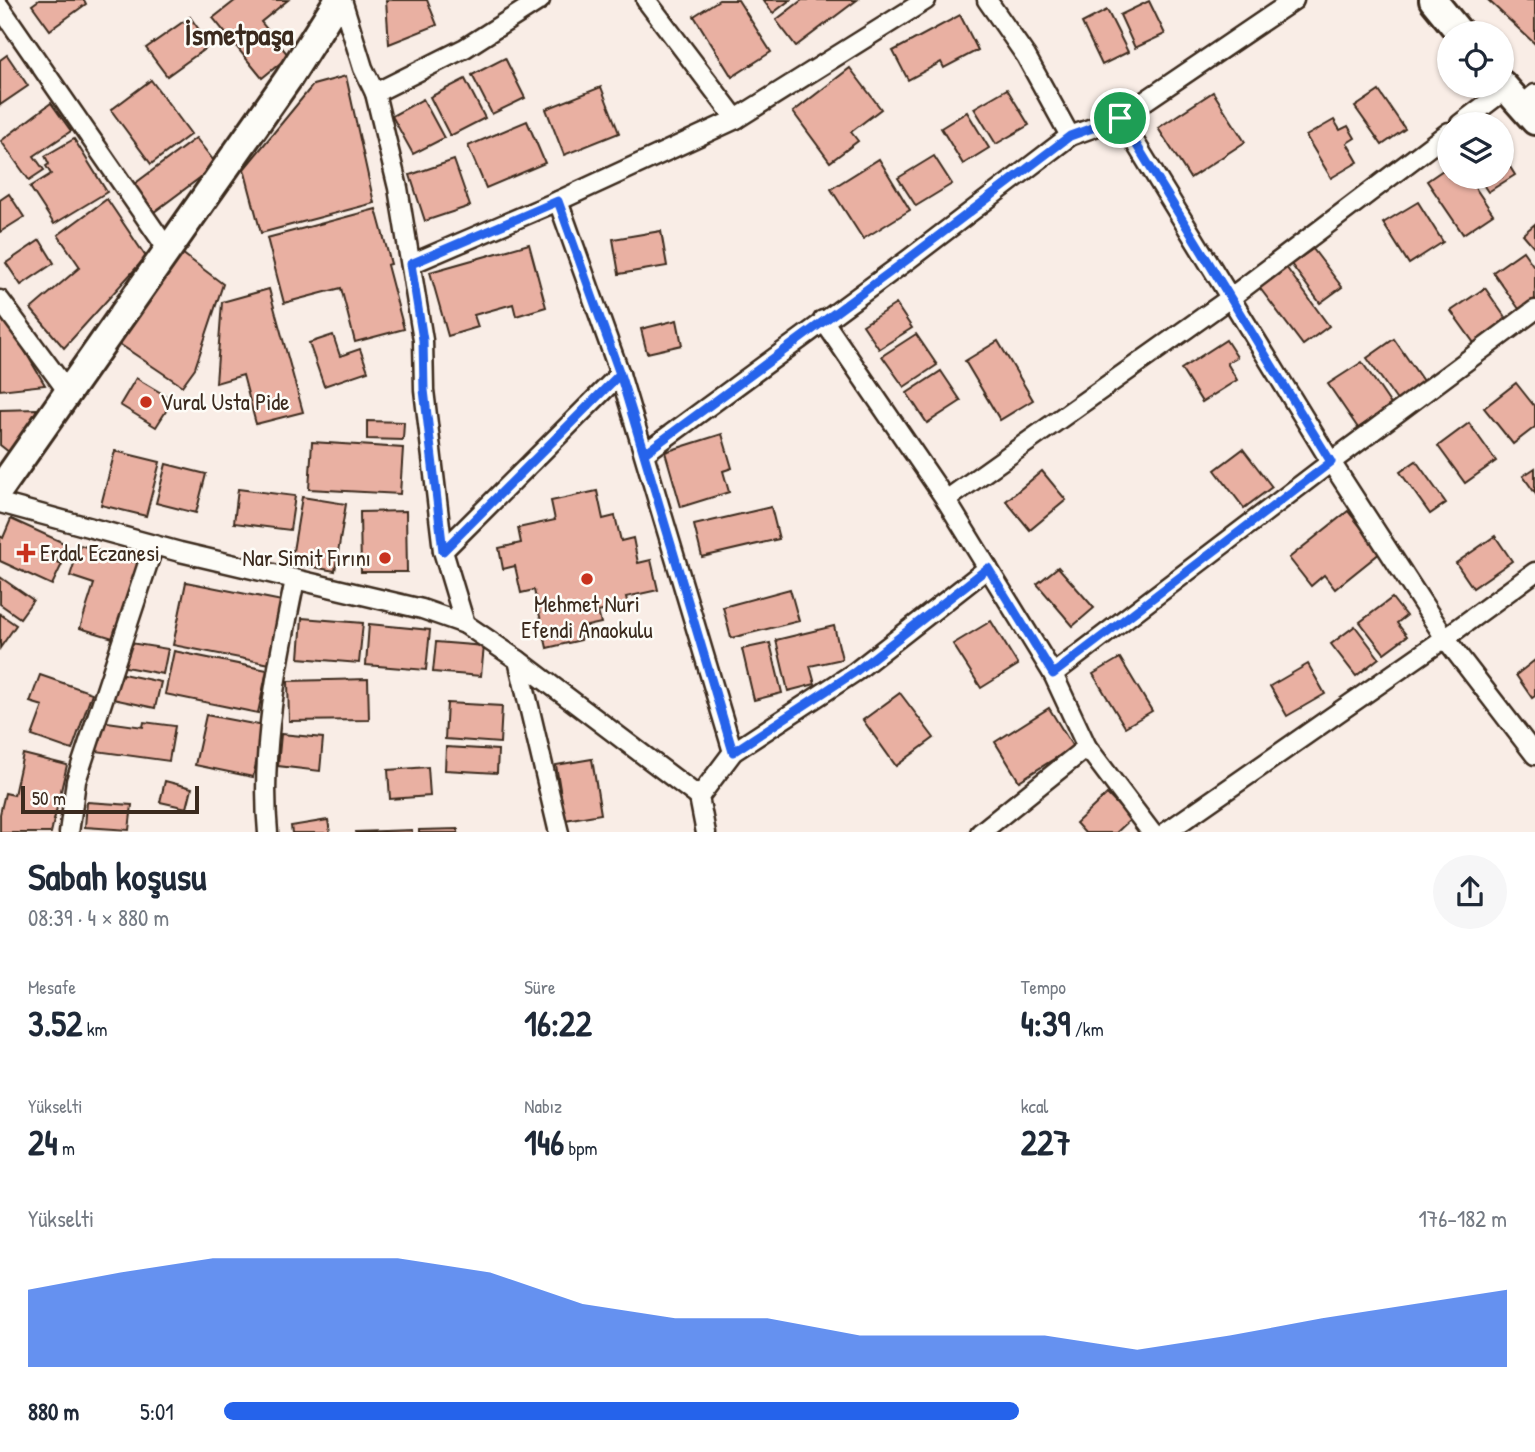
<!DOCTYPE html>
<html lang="tr">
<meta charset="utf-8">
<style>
body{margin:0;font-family:"Patrick Hand",sans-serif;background:#f6f6f7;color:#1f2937;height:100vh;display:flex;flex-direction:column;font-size:26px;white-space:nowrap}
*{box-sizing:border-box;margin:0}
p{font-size:23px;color:#747a83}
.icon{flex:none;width:38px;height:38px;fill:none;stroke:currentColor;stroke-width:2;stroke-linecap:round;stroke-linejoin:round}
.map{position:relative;height:832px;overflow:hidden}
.details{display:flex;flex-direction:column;background:#fff;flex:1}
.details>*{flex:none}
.buttons{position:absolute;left:1437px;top:21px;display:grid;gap:14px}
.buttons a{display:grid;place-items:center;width:77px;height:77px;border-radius:50%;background:#fff;box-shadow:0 2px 5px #0004;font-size:35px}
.scale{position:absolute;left:21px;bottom:18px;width:178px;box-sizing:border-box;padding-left:7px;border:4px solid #3b2a1e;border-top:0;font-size:19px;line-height:24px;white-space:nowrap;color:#3b2a1e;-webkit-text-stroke:5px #fdfcf7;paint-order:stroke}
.pin{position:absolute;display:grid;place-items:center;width:60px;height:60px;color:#fff;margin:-30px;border:4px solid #fff;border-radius:50%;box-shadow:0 2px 7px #0007}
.round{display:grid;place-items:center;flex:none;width:74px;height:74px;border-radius:37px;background:#f6f6f7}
.head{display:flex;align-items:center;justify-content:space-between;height:119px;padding:0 28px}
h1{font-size:38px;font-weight:700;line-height:52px}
.stats{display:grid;grid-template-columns:repeat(3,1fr);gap:10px;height:119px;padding:7px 28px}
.stats div{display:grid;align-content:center}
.stats b{font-size:35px;font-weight:700}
.stats small{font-size:19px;font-weight:400}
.stats p{font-size:19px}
.chart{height:196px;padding:14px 28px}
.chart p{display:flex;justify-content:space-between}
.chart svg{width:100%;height:126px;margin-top:7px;fill:#2563eb;opacity:.7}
ul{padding:0 28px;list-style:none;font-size:23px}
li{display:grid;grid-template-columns:112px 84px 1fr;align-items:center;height:52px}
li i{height:18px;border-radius:9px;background:#2563eb}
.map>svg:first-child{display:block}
</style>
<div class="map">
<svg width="1535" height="833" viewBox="0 0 1535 833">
<rect width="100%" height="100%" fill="#f9ede6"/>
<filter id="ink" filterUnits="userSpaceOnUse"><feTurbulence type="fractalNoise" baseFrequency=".0143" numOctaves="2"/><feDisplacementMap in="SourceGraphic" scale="14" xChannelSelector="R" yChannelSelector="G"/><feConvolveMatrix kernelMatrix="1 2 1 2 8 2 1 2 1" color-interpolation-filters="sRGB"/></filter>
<g filter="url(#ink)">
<!-- building -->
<g fill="#e9b0a2" stroke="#3b2a1e" stroke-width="2">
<path d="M39 0H84L86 4 50 30 32 5Z"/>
<path d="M236 0H288L261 22 289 56 262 78 213 18Z"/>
<path d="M386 0H427L437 25 389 44Z"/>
<path d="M719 0H738L771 52 732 77 694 16Z"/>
<path d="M763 0H790L773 13Z"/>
<path d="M802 0H857L796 46 776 20Z"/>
<path d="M1488 0H1535V44Z"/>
<path d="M1149 1 1165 34 1135 48 1120 15Z"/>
<path d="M1107 10 1128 52 1102 65 1082 23Z"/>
<path d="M960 15 978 50 944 68 941 62 908 80 893 51Z"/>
<path d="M190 17 210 45 167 76 146 48Z"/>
<path d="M7 55 28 86 0 105V60Z"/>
<path d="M505 58 525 98 492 114 472 75Z"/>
<path d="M850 68 881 109 851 132 858 141 830 162 793 112Z"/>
<path d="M346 76 374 203 261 233 244 169 313 85Z"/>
<path d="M465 79 485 118 450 136 430 97Z"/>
<path d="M151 80 191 134 151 164 111 110Z"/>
<path d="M601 87 619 133 564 155 546 109Z"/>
<path d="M1007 89 1029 125 996 144 974 108Z"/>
<path d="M1379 91 1405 129 1382 145 1355 107Z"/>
<path d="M1213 92 1245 142 1190 178 1158 128Z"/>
<path d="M423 99 444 138 413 154 392 116Z"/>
<path d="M51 103 71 131 34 156 44 170 29 180 1 141Z"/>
<path d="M967 112 989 148 963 164 941 128Z"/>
<path d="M1334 120 1340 130 1348 126 1355 138 1347 143 1358 162 1331 178 1306 136Z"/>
<path d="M527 121 545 163 486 188 468 146Z"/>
<path d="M196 138 217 165 154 212 133 185Z"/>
<path d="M74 139 107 192 54 224 30 187 51 174 46 166 49 164 45 156Z"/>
<path d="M1502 154 1515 175 1488 192 1478 177H1502Z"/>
<path d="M934 156 952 184 916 206 898 178Z"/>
<path d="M879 159 910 210 863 239 831 189Z"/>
<path d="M454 160 470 206 425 221 410 175Z"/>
<path d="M1449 166V177H1468L1493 214 1463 234 1427 181Z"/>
<path d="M9 194 24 217 0 232V200Z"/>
<path d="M107 199 146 257 64 348 31 309 80 267 58 235Z"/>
<path d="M1418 202 1443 242 1409 264 1383 223Z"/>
<path d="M376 209 391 264 387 265 404 329 355 342 341 288 284 303 267 238Z"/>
<path d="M1535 224V248L1523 234Z"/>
<path d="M661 231 667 266 619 274 613 239Z"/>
<path d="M40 240 54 263 21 285 6 263Z"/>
<path d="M529 244 546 307 516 316 513 304 474 315 478 327 448 336 430 272Z"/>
<path d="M174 247 223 284 195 368 182 386 112 339Z"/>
<path d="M1313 249 1342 287 1320 303 1291 264Z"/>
<path d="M1523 251 1535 268V299L1519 309 1493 272Z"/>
<path d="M1286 267 1329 326 1303 345 1259 287Z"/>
<path d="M1485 288 1507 320 1474 343 1451 311Z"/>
<path d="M269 289 303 412 256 424 243 375 216 383 222 302Z"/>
<path d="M896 304 912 328 879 349 863 325Z"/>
<path d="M0 309 45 385 0 390Z"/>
<path d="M677 320 682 345 647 353 641 329Z"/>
<path d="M916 334 937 365 904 387 882 356Z"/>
<path d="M333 335 340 356 360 349 368 371 324 386 309 343Z"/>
<path d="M1394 339 1425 384 1398 402 1367 358Z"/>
<path d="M1226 340 1237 357 1227 363 1237 380 1202 402 1181 369Z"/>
<path d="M998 341 1033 400 1000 420 965 361Z"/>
<path d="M1362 362 1392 406 1358 428 1328 384Z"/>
<path d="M941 371 961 401 927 423 907 393Z"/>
<path d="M136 378 173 400 156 427 120 405Z"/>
<path d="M1516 383 1535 407V427L1513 444 1484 408Z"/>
<path d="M37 409 14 456 0 445V410Z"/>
<path d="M367 421 404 422 403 440 367 439Z"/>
<path d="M1469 423 1496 461 1465 483 1438 446Z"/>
<path d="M722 434 732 468 723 471 729 492 681 507 665 452Z"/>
<path d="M312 442 403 448 400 494 309 489Z"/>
<path d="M1243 449 1272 487 1244 508 1215 470Z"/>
<path d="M115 451 160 462 146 516 101 505Z"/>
<path d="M1416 461 1446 503 1430 514 1400 472Z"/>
<path d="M166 464 206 474 196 513 156 503Z"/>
<path d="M1535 468V493L1523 476Z"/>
<path d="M1042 471 1066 500 1030 530 1006 501Z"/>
<path d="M238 489 295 496 290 530 234 523Z"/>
<path d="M597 491 603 519 615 516 621 541 633 538 638 563 651 560 658 590 626 597 628 605 598 612 601 623 578 628 581 640 547 648 534 590 521 593 515 566 503 569 499 548 521 543 518 528 555 520 551 501Z"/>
<path d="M302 497 346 504 335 571 291 563Z"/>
<path d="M771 507 779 539 702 557 694 525Z"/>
<path d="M406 511 407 572H361L360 512Z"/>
<path d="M1348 511 1381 552 1335 589 1324 575 1311 586 1289 558Z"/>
<path d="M11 519 66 544 57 562 62 564 52 585 0 561V536L3 538Z"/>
<path d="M1495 536 1512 561 1473 588 1456 563Z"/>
<path d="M80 545 141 564 116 639 80 628 94 584 70 576Z"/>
<path d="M1058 567 1094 608 1073 626 1037 584Z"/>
<path d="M0 577 33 600 20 618 0 604Z"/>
<path d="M186 582 282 601 270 664 173 645Z"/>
<path d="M790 589 799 621 731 638 723 607Z"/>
<path d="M1392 598 1406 616 1397 623 1407 636 1384 653 1360 622Z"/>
<path d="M0 614 16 625 0 648Z"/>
<path d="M302 618 363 623 359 663 299 658Z"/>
<path d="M991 621 1018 665 981 688 953 644Z"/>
<path d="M369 624 430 630 426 670 366 665Z"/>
<path d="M834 626 842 659 810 666 815 684 788 691 776 640Z"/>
<path d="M1355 626 1379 658 1356 676 1331 644Z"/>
<path d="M124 642 168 649 163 674 120 666Z"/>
<path d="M436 642 484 646 481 676 433 672Z"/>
<path d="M770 643 782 693 754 700 742 649Z"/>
<path d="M174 651 267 670 258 713 165 694Z"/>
<path d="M1120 658 1152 711 1125 727 1093 674Z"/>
<path d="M1535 660V696L1532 698 1516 675Z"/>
<path d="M1308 664 1325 694 1287 716 1270 686Z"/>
<path d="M118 673 161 682 155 708 113 699Z"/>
<path d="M40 675 92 693 72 750 32 736 43 706 30 702Z"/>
<path d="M368 679 369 720 289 721 288 681Z"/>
<path d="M900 693 934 738 896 766 863 720Z"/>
<path d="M447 703 502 706 500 743 445 739Z"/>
<path d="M1049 708 1073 747 1019 781 995 742Z"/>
<path d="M206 715 264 726 253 777 195 765Z"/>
<path d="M100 721 143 727 144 722 175 726 169 761 96 751Z"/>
<path d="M281 734 323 738 320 771 278 766Z"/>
<path d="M446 747 498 750 497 773 445 770Z"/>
<path d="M23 754 67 765 51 833H0V814L5 793 14 795Z"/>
<path d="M592 759 601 814 565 820 556 765Z"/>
<path d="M428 767 430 796 390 799 388 770Z"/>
<path d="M165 781 192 788 187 808 160 802Z"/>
<path d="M1107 794 1131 819 1116 833H1085L1076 823Z"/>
<path d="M87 802 132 805 129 830 85 827Z"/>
<path d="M328 820 330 833H292L291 826Z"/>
<path d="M458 829V833H419V830Z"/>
<path d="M412 830V833H356V832Z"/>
</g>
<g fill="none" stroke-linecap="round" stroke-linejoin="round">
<defs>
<g id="street">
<path d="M342 0 363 68 375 93 398 188 423 340 424 390 443 551 465 624"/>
<path d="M646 0 736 119"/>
<path d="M987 0 1026 56 1070 136"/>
<path d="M0 7 168 250"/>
<path d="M375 93 465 48 540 0"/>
<path d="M1521 106 1535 94"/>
<path d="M1120 118 1331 462 1445 638 1535 755"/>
<path d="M1460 124 1506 89"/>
<path d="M558 201 620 374 733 752"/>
<path d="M411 264 558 201 736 119 926 0"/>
<path d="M0 300 68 392"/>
<path d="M823 320 946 500 1053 674 1087 747 1152 833"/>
<path d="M645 453 909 259 1070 136 1120 118 1294 0"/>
<path d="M946 500 1230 298 1449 132"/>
<path d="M0 503 180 552 422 609 465 624 518 660 699 797"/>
<path d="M443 551 620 374"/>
<path d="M518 660 559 833"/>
<path d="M1053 674 1331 462 1535 310"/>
<path d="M69 833 76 781 154 545"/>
<path d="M268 833C260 749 278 661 295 580"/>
<path d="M706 833 699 797 733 752 855 672 988 568"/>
<path d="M980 833 1087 747"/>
<path d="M1165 833 1445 638 1535 572"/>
</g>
<g id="secondary">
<path d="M1433 0 1460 33"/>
<path d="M1502 84 1535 121"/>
<path d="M0 489 288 79 338 0"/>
</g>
</defs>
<!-- street casing -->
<use href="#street" stroke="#3b2a1e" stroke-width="23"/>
<!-- secondary casing -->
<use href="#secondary" stroke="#3b2a1e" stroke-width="32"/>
<!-- street -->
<use href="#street" stroke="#fdfcf7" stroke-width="18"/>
<!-- secondary -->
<use href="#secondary" stroke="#fdfcf7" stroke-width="26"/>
</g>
</g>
<g fill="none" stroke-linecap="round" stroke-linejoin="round" filter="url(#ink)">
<defs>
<path id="route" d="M1120 118 1070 136 908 259 645 453 620 374 558 201 411 264 423 340 424 390 443 551 620 374 733 752 855 672 988 568 1053 674 1331 462 1120 118"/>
</defs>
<!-- route casing -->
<use href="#route" stroke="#fff" stroke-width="14"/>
<!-- route -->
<use href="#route" stroke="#2563eb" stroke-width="9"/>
</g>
<!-- markers -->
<g fill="#c8321e" stroke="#fdfcf7" stroke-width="2.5">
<circle cx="146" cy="402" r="7"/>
<path d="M22.5 542.5h7v7h7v7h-7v7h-7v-7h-7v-7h7z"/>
<circle cx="385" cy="558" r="7"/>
<circle cx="587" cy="579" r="7"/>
</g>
<g text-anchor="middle" stroke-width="5" stroke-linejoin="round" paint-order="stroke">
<!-- poi labels -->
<g font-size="23" fill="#3b2a1e" stroke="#fdfcf7" text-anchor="start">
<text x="160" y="410">Vural Usta Pide</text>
<text x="40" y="561">Erdal Eczanesi</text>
<text x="371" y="566" text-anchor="end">Nar Simit Fırını</text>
<text x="587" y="612" text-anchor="middle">Mehmet Nuri<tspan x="587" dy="26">Efendi Anaokulu</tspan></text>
</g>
<!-- district labels -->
<g font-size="30" font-weight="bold" fill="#3b2a1e" stroke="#fdfcf7">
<text x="239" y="45">İsmetpaşa</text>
</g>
</g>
</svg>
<div class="buttons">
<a><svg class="icon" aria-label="locate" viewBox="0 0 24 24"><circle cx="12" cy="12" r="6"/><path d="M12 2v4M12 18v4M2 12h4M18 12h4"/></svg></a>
<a><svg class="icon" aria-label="layers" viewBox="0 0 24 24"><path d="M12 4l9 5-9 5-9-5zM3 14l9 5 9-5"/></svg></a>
</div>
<div class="scale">50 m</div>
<div class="pin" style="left:1120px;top:118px;background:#1e9e55"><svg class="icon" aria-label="arrive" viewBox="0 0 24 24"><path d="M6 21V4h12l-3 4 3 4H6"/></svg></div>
</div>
<section class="details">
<div class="head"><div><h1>Sabah koşusu</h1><p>08:39 · 4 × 880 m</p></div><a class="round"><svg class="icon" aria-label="share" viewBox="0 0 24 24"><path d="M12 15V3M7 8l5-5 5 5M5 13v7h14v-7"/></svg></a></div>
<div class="stats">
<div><p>Mesafe</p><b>3.52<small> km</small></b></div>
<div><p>Süre</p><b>16:22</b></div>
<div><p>Tempo</p><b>4:39<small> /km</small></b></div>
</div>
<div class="stats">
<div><p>Yükselti</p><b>24<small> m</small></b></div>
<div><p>Nabız</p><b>146<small> bpm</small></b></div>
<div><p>kcal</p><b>227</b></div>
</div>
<div class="chart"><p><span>Yükselti</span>176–182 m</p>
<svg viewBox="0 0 160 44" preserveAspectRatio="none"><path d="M0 44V17L10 11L20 6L30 6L40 6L50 11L60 22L70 27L80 27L90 33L100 33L110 33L120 38L130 33L140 27L150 22L160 17V44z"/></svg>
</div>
<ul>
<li><b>880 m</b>5:01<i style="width:62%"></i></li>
</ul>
</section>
